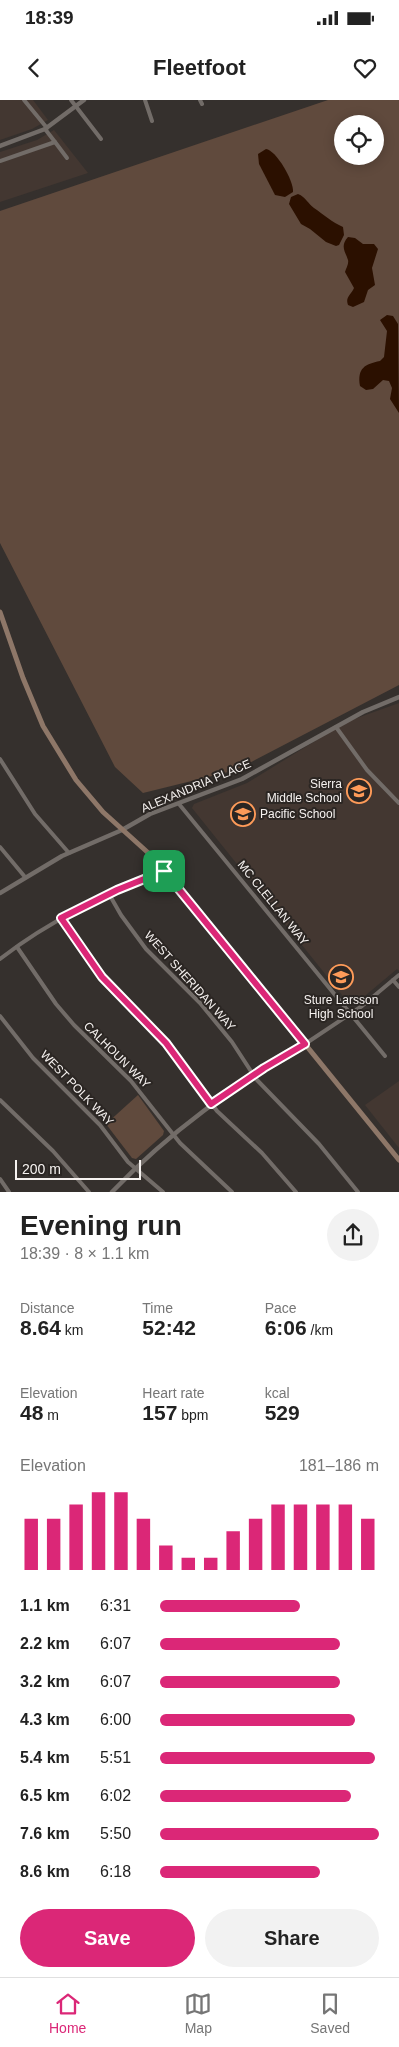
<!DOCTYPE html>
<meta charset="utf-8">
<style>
body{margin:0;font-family:Arial,sans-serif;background:#f2f2f2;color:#222;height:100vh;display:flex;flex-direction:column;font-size:19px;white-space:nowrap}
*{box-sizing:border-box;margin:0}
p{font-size:16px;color:#767676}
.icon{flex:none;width:28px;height:28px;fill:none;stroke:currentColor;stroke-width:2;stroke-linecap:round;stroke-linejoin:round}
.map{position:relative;height:1092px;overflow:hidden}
.drawer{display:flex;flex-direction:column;background:#fff;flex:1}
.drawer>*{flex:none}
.tools{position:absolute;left:334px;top:15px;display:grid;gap:10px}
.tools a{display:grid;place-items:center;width:50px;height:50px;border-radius:50%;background:#fff;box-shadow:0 2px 12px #0003;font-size:25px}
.scale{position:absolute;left:15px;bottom:12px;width:126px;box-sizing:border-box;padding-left:5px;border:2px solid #f6f2f0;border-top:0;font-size:14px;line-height:18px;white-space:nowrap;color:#f6f2f0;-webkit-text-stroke:4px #2b2623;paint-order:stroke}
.pin{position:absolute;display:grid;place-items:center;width:42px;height:42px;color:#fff;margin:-21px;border-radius:10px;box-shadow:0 2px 8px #0006}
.round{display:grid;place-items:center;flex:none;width:52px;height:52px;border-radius:26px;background:#f2f2f2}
.headline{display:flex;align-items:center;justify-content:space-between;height:85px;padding:0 20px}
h1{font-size:28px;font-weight:700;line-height:38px}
.metrics{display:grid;grid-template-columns:repeat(3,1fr);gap:8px;height:85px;padding:5px 20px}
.metrics div{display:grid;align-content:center}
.metrics b{font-size:21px;font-weight:700}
.metrics small{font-size:14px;font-weight:400}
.metrics p{font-size:14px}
.chart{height:140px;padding:10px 20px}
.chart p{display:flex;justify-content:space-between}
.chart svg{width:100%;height:90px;margin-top:5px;stroke:#db2777;stroke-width:6}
.cta{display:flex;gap:10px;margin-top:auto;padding:10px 20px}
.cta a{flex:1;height:58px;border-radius:30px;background:#db2777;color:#fff;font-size:20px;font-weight:700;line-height:58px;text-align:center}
.cta a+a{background:#f2f2f2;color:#222}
ul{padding:0 20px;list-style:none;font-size:16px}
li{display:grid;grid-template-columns:80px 60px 1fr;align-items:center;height:38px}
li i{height:12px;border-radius:6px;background:#db2777}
.status{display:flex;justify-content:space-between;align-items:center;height:35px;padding:0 25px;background:#fff;direction:ltr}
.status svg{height:14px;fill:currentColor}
header{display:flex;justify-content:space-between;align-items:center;height:65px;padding:0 20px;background:#fff;font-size:22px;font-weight:700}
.tabs{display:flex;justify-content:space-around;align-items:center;height:70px;border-top:1px solid #e0e0e0;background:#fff;font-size:14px;color:#767676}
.tabs a{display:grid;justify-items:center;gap:2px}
.tabs .selected{color:#db2777}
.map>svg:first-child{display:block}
</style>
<div class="status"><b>18:39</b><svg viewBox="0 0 49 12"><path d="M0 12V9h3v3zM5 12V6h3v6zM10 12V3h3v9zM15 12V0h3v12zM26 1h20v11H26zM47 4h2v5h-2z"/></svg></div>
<header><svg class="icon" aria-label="back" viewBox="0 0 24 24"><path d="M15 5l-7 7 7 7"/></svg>Fleetfoot<svg class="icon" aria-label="heart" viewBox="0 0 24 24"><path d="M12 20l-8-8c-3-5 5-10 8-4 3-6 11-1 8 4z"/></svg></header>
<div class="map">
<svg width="399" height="1092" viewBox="0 0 399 1092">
<rect width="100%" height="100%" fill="#35302d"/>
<!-- built -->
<g fill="#433731">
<path d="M0 0H33L48 20 32 29 0 40Z"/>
<path d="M54 30 88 73 0 102V52L37 40Z"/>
<path d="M399 603V871L397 869 354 905H350L192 708 194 704 247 683 346 622Z"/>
<path d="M399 981V1048L365 1005Z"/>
</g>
<!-- green -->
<g fill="#604a3d" fill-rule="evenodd">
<path d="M328 0H399V585L236 670 143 693 115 667 0 443V111ZM342 24H375V56H342Z"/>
<path d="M138 995 164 1031 163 1035 136 1059 132 1058 106 1024Z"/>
</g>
<!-- water -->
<g fill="#2b1000">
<path d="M266 49C276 50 294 81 293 92L285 97 275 95 259 64 258 54Z"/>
<path d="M298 94C306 97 308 104 314 108 324 115 332 122 343 127L344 135 339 145 336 146 326 142 310 129 301 124 289 104 291 97Z"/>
<path d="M348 137 355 138 363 144H374L378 149 372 168 375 185 368 190 364 202 353 207 348 205C345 197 351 195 354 188L345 172C346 168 349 164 348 160 345 151 340 146 348 137Z"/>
<path d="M387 215 393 216 398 224 399 313 390 299 392 288 389 281 383 280 373 289 366 290 360 286C357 268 365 264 380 261L384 257 387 231 380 220Z"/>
</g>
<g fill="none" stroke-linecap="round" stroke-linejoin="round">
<!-- minor -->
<g stroke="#726c68" stroke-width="4">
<path d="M24 0 47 28"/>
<path d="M71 0 101 39"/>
<path d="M145 0 152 21"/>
<path d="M200 0 202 4"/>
<path d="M55 42 67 58"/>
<path d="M0 61 55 42 45 29"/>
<path d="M336 627 367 670 399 703"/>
<path d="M0 659 35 714 69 753"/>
<path d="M179 704 385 956"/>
<path d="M0 747 25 777"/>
<path d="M109 794 121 815 146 849 200 903 232 942 256 979 319 1044 358 1092"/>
<path d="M61 819 102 877 166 943 217 1011 262 1053 296 1092"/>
<path d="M17 847 56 904 74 925 131 981 180 1043 232 1092"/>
<path d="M0 859C50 820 106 794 164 771"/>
<path d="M393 880 399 887"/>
<path d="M0 916 33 958 100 1025 128 1062 163 1092"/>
<path d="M305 944 362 906 399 875"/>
<path d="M0 1000 53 1051 89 1092"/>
<path d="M0 1079 9 1092"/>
</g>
<!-- tertiary -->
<g stroke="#726c68" stroke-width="4.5">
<path d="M0 46 45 29 84 0"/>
<path d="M0 793 62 756 122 730 150 714 242 679 363 612 399 597"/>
<path d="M112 1092C169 1032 234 986 305 944"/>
</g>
<!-- secondary -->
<path stroke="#8e7768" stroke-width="5" d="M0 512 23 578 43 626 76 680 103 712 155 759 399 1060"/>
</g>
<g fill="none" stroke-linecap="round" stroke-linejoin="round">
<defs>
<path id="route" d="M164 771 305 944 264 968 211 1004 166 943 102 877 61 818 117 790Z"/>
</defs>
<!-- route casing -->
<use href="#route" stroke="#fff" stroke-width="10"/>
<!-- route -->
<use href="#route" stroke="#db2777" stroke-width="6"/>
</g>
<!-- icons -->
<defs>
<symbol id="school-ring" viewBox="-11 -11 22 22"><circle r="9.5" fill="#2b2623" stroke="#fe9b59" stroke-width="1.5"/><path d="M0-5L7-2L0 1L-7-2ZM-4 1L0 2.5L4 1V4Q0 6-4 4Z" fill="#fe9b59"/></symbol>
</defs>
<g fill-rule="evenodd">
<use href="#school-ring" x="345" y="677" width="28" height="28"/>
<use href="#school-ring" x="229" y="700" width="28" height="28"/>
<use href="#school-ring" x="327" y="863" width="28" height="28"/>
</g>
<g text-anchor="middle" stroke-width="4" stroke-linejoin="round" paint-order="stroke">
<!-- poi labels -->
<g font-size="12" fill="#f6f2f0" stroke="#2b2623" text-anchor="end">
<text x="342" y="688">Sierra<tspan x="342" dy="14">Middle School</tspan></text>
<text x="260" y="718" text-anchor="start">Pacific School</text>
<text x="341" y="904" text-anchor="middle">Sture Larsson<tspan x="341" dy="14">High School</tspan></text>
</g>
<!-- street labels -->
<g font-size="12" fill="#f6f2f0" stroke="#2b2623">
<text transform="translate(196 686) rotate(-23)" y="4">ALEXANDRIA PLACE</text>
<text transform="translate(273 803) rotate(51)" y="4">MC CLELLAN WAY</text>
<text transform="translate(190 881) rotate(48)" y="4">WEST SHERIDAN WAY</text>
<text transform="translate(117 955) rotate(45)" y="4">CALHOUN WAY</text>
<text transform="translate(77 988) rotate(46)" y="4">WEST POLK WAY</text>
</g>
</g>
</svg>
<div class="tools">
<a><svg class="icon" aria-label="locate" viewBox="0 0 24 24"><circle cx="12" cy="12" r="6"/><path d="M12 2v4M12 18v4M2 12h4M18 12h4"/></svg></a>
</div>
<div class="scale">200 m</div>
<div class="pin" style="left:164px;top:771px;background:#1e9e55"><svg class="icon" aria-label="arrive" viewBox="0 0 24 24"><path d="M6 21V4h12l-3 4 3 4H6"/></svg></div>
</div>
<section class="drawer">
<div class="headline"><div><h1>Evening run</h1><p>18:39 · 8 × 1.1 km</p></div><a class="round"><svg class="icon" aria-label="share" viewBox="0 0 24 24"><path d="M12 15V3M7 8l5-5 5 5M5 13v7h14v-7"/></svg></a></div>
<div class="metrics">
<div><p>Distance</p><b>8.64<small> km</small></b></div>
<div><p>Time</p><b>52:42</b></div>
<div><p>Pace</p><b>6:06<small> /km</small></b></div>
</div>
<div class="metrics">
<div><p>Elevation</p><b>48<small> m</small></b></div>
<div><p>Heart rate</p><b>157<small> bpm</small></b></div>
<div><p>kcal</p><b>529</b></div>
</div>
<div class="chart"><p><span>Elevation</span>181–186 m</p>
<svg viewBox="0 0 160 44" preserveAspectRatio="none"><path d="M5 44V19M15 44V19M25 44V12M35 44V6M45 44V6M55 44V19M65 44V32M75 44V38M85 44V38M95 44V25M105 44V19M115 44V12M125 44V12M135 44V12M145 44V12M155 44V19"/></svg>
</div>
<ul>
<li><b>1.1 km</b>6:31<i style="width:64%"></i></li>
<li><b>2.2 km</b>6:07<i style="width:82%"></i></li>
<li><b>3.2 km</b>6:07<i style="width:82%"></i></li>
<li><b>4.3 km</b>6:00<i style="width:89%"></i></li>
<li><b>5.4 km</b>5:51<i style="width:98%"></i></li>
<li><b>6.5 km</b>6:02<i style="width:87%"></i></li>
<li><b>7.6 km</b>5:50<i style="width:100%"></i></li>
<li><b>8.6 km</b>6:18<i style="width:73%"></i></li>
</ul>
<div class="cta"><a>Save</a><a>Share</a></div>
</section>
<nav class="tabs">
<a class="selected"><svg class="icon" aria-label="home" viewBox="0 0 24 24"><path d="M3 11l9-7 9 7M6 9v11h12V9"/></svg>Home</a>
<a><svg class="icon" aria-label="map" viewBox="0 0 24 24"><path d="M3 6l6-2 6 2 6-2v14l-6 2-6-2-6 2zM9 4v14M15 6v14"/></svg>Map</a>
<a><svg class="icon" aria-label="saved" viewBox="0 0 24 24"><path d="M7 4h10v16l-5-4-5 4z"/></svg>Saved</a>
</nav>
